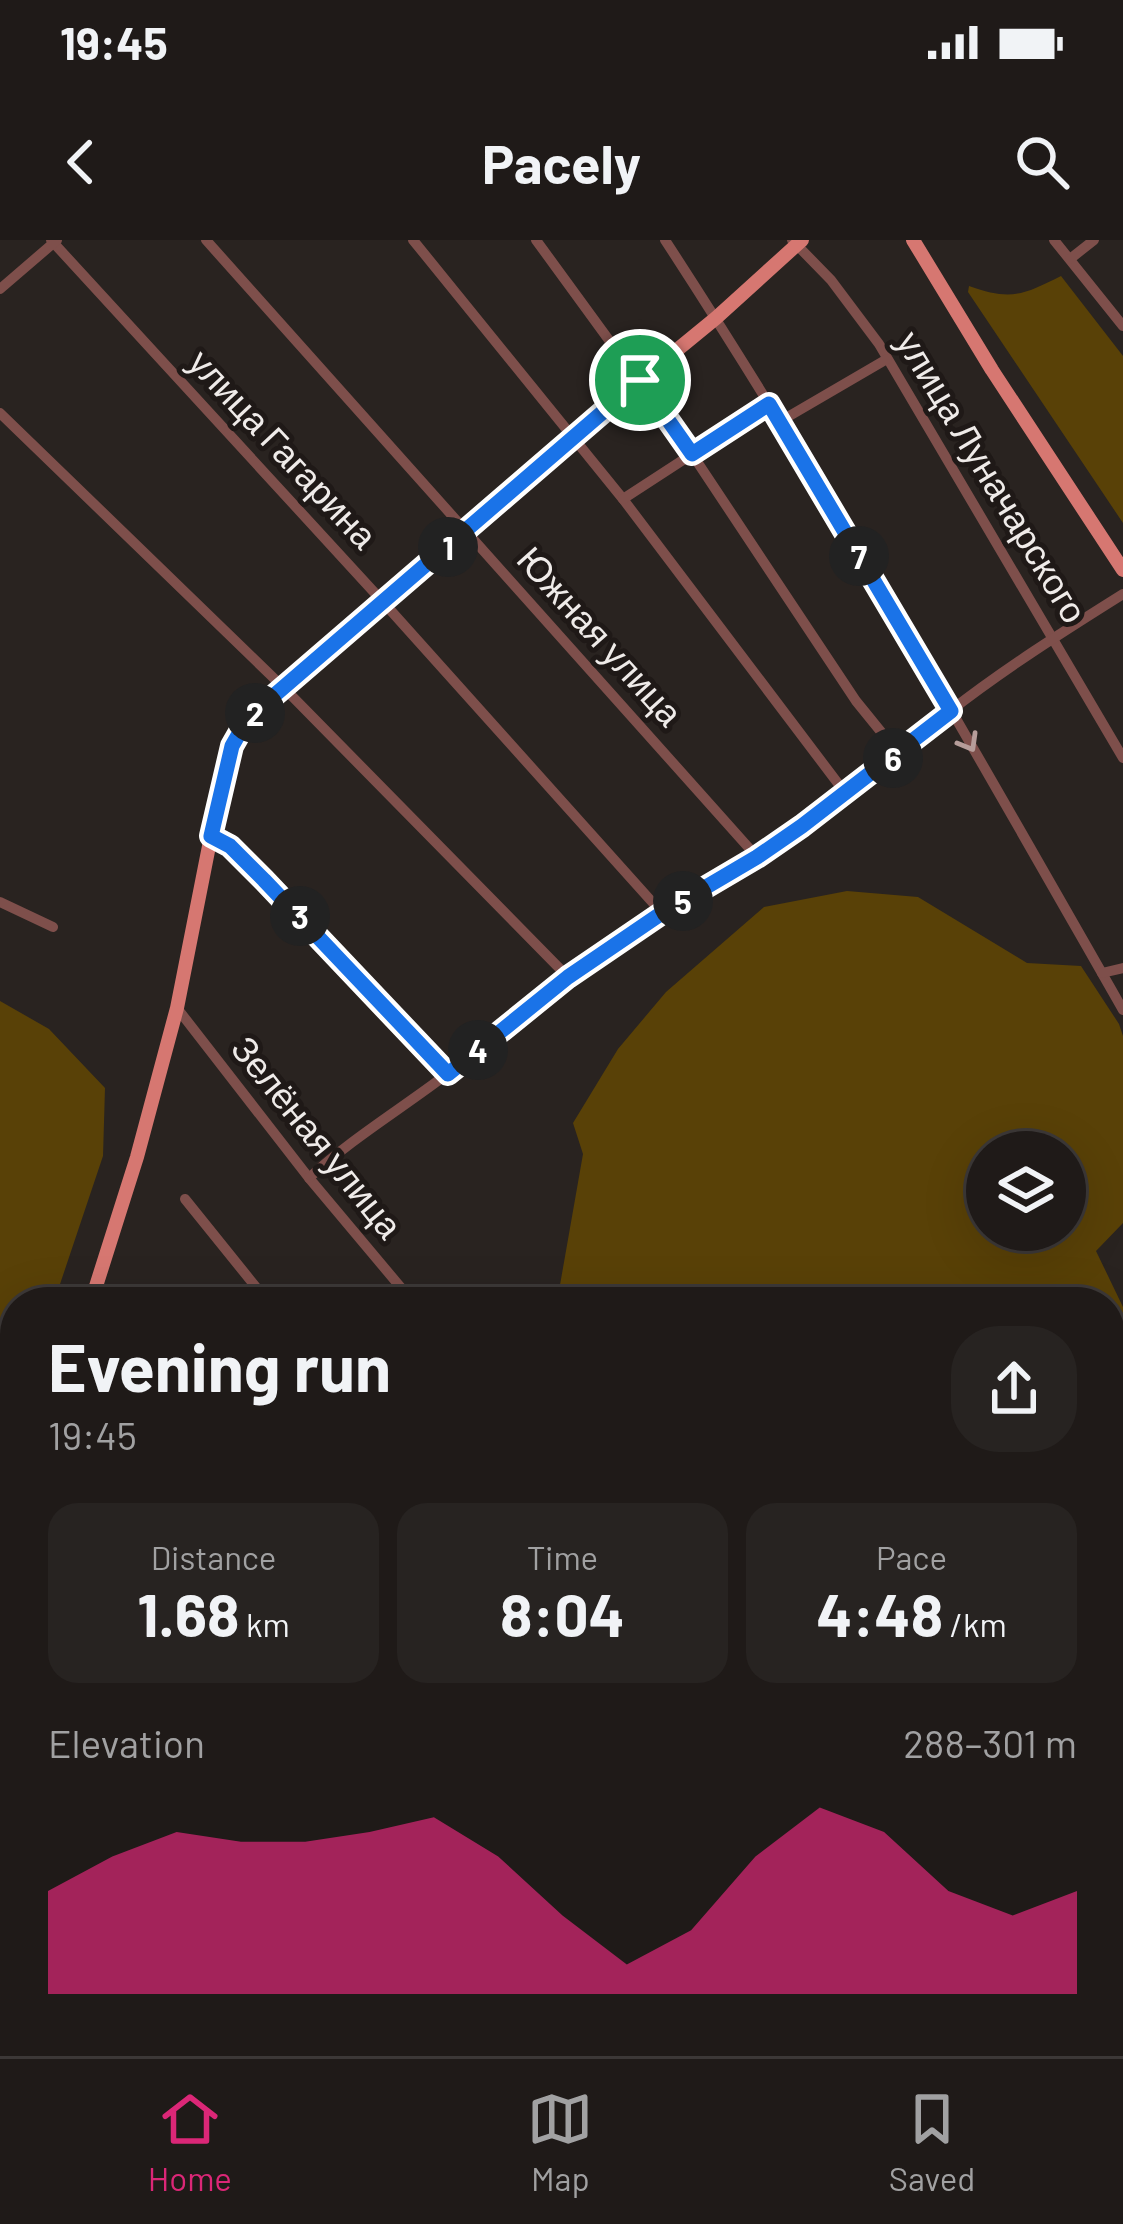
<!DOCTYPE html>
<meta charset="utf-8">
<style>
body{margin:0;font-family:Barlow,sans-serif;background:#272321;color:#f1f3f6;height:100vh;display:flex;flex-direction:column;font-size:45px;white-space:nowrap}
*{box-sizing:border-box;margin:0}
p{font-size:39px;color:#a1a1a2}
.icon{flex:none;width:66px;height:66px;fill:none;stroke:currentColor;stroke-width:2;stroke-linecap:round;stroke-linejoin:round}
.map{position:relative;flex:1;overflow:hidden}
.sheet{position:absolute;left:0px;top:1047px;width:1125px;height:771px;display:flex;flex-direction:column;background:#1f1a18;border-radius:48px 48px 0 0;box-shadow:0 12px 48px #0002,0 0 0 3px #3c3837}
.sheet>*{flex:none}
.buttons{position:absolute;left:966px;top:891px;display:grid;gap:24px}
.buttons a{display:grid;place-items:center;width:120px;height:120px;border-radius:50%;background:#1f1a18;box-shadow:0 12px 48px #0002,0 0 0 3px #3c3837;font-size:60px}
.pin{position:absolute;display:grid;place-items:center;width:102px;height:102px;color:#fff;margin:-51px;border:6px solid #fff;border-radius:50%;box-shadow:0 3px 12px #0007}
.km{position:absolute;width:60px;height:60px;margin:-30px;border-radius:50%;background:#222;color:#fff;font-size:33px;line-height:60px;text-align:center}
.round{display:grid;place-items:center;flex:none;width:126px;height:126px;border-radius:48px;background:#272321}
.summary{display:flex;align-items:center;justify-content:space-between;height:204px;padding:0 48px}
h1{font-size:66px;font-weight:700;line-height:90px}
.metrics{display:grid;grid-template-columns:repeat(3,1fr);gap:18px;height:204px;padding:12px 48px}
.metrics div{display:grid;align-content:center;border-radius:30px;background:#272321;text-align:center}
.metrics b{font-size:60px;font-weight:700}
.metrics small{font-size:33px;font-weight:400}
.metrics p{font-size:33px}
.chart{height:336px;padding:24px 48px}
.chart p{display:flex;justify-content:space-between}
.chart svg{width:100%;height:216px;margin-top:12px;fill:#db2777;opacity:.7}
.status{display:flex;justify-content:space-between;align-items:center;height:84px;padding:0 60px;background:#1f1a18;direction:ltr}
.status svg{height:33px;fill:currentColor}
header{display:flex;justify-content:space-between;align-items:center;height:156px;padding:0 48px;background:#1f1a18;font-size:54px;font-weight:700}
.menu{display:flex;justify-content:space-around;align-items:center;height:168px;border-top:3px solid #3c3837;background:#1f1a18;font-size:33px;color:#a1a1a2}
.menu a{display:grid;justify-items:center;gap:6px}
.menu .current{color:#db2777}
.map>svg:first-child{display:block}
</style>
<div class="status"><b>19:45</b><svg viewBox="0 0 49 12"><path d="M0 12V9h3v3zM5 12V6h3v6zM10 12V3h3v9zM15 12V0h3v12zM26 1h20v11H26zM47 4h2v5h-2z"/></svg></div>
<header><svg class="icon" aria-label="back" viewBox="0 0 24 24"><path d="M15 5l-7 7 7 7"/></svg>Pacely<svg class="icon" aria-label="search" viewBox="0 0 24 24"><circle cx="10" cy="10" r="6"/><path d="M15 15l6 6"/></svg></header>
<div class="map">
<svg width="1123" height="1816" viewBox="0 0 1123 1816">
<rect width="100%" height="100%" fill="#292320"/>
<!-- green -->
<g fill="#594107" fill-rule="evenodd">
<path d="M1061 36 1123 116V283L968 52 969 46C1011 61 1023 55 1061 36Z"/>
<path d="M847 651 918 657 1027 723 1081 726 1119 784 1123 796V983L1096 1011 1123 1067V1126L1110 1137V1062H557L583 914 573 883 618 809 666 752 764 667ZM1065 912V990H987V912Z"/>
<path d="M0 761 49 789 105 848 103 916 54 1062H15V1180L0 1225Z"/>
<path d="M1123 1762V1816H1075L1086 1803H1110V1775Z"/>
</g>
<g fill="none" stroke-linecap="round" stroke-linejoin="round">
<!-- minor -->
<g stroke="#7e4f4b" stroke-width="10">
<path d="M51 0 384 363 662 673"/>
<path d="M206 0 757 617"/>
<path d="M413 0 623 259 846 554"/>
<path d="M536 0 692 214 856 461 899 514"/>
<path d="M665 0C828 250 975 511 1123 770"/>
<path d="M792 0 831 40 879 104 1123 518"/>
<path d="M1054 0 1123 86"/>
<path d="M1070 19 1094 0"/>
<path d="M0 49 57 0"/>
<path d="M0 173 284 448 568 737"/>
<path d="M779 182 887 119"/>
<path d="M623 259 769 164"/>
<path d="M211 596 230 606 264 640 448 834"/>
<path d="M0 662 53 687"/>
<path d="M1102 733 1123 728"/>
<path d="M177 768 309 938 413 1062"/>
<path d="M309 938C351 899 401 869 447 834 488 803 526 767 568 737 636 686 713 647 783 599 841 560 894 515 949 472 1004 429 1064 391 1123 354"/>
<path d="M185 959 268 1062"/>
<path d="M1110 1188 1123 1180"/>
<path d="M1110 1265 1123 1258"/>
<path d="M1110 1363 1123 1377"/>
<path d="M1110 1555 1123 1574"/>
<path d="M0 1607 15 1616"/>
<path d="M0 1663 15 1673"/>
<path d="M1110 1696 1123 1687"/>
<path d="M205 1803 224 1816"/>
<path d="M367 1803 394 1816"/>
<path d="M513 1803 533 1816"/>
<path d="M658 1803 677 1816"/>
<path d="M852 1803 872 1816"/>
<path d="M235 1816 246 1803"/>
<path d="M827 1816 836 1803"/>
</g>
<!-- major -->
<g stroke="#d67771" stroke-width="14">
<path d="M913 0 992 130 1123 330"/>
<path d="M91 1062 137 917 177 768 211 596 232 506 242 485 572 196 716 78 802 0"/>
<path d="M0 1372 15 1321"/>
</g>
</g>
<!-- one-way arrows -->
<defs><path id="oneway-chevron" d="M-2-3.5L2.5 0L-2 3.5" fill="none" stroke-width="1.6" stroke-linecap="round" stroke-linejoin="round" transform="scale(3)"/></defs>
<use stroke="#b69d9a" href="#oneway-chevron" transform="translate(969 503) rotate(60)"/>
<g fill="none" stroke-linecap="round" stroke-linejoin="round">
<defs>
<path id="route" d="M640 140 692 214 769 164 951 471 802 586 757 617 662 673 568 737 448 834 264 640 230 606 211 596 232 506 248 478Z"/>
</defs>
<!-- route casing -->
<use href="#route" stroke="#fff" stroke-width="24"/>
<!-- route -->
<use href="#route" stroke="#1a73e8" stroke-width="15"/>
</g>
<g text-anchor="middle" stroke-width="10" stroke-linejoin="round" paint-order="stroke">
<!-- street labels -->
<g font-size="36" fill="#efebe9" stroke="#1f1917">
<text transform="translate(283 209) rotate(47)" y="13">улица Гагарина</text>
<text transform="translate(992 237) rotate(59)" y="13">улица Луначарского</text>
<text transform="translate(600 396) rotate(48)" y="13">Южная улица</text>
<text transform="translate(317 897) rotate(51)" y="13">Зелёная улица</text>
</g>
</g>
</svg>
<div class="buttons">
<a><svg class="icon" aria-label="layers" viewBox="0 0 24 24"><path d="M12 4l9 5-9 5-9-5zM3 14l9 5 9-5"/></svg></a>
</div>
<div class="pin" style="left:640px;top:140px;background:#1e9e55"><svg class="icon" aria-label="arrive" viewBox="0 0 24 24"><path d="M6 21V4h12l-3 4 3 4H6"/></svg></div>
<b class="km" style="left:448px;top:307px">1</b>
<b class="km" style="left:255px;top:473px">2</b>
<b class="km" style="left:300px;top:676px">3</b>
<b class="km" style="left:478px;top:810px">4</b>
<b class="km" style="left:683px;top:661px">5</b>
<b class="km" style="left:893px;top:518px">6</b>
<b class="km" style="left:859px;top:316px">7</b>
<section class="sheet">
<div class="summary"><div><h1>Evening run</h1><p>19:45</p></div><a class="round"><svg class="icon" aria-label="share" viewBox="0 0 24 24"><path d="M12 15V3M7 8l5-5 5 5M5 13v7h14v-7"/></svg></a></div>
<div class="metrics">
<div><p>Distance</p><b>1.68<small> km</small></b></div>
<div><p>Time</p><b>8:04</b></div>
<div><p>Pace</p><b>4:48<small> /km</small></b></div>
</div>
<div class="chart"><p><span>Elevation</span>288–301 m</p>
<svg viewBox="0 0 160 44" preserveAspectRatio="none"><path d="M0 44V23L10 16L20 11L30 13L40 13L50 11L60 8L70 16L80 28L90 38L100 31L110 16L120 6L130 11L140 23L150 28L160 23V44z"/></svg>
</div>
</section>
</div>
<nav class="menu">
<a class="current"><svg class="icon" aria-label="home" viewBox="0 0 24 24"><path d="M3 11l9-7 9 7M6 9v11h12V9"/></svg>Home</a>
<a><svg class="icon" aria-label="map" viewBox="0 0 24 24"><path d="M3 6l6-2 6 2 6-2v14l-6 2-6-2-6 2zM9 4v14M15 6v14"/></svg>Map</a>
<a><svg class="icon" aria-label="saved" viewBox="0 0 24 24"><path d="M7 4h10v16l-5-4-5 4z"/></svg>Saved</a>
</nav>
